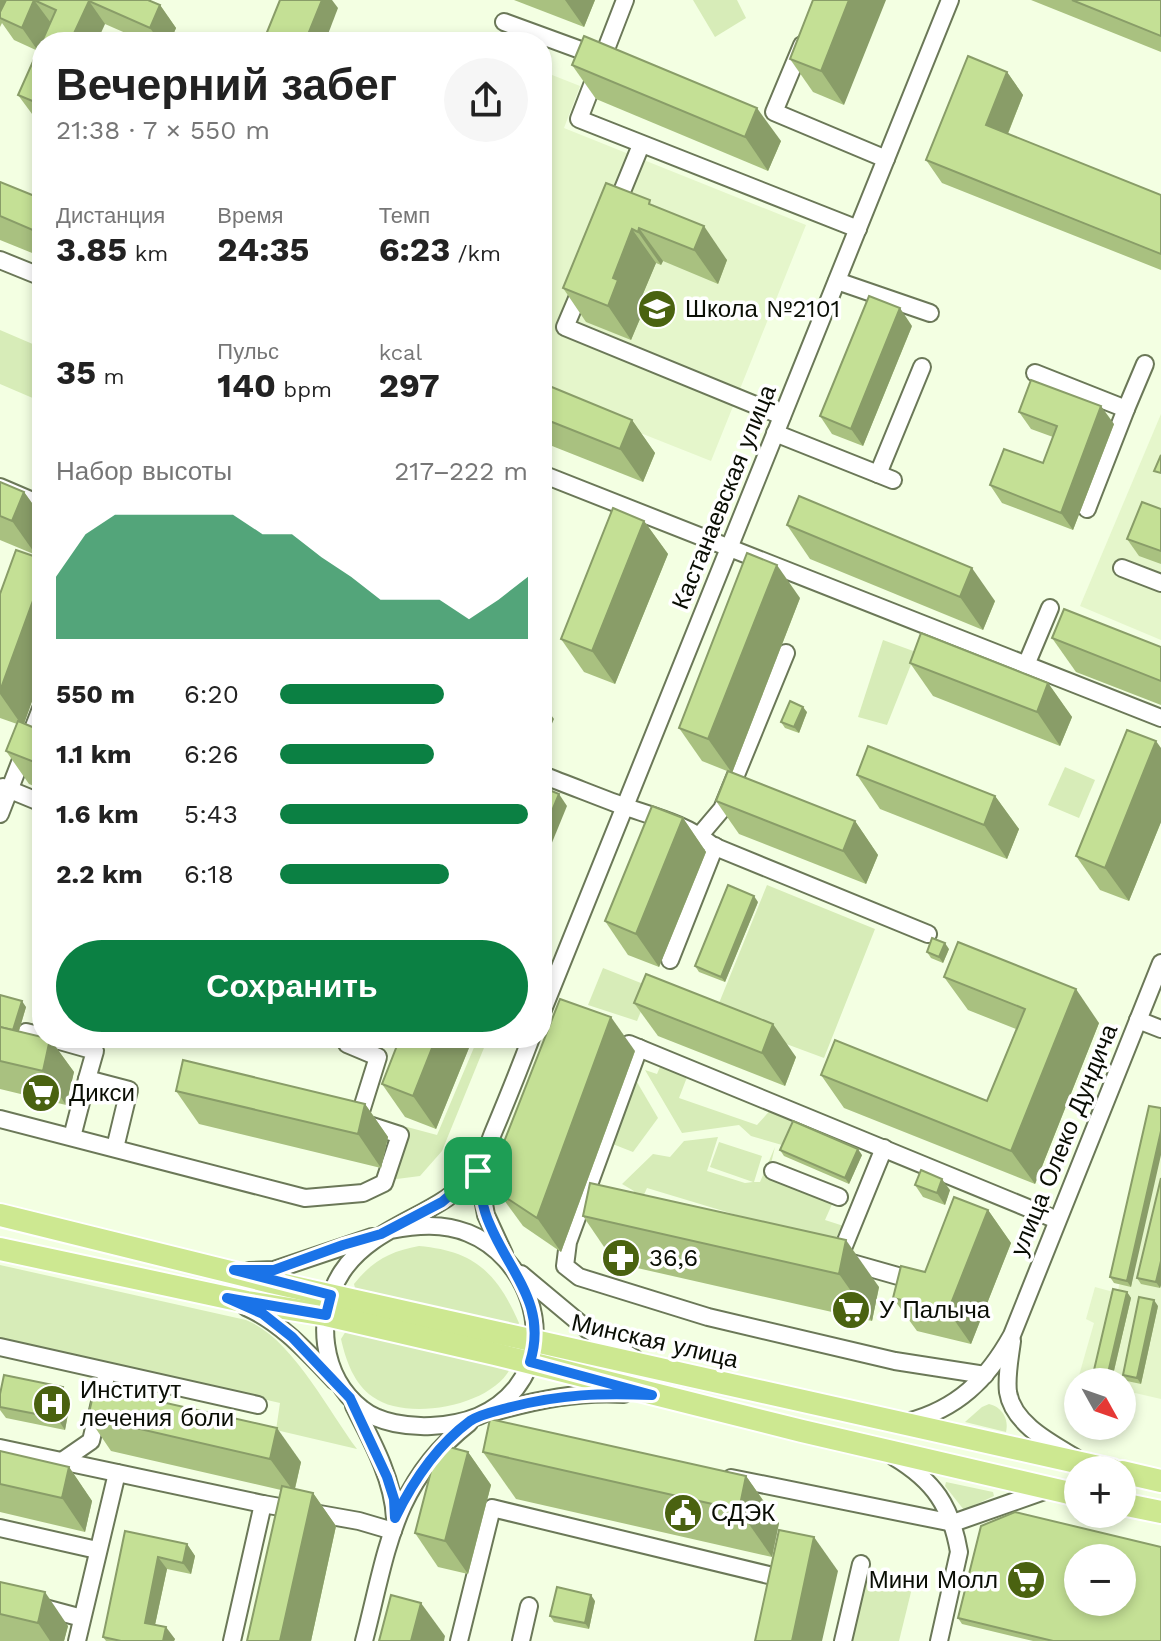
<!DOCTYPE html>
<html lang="ru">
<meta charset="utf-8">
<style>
body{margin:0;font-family:"Work Sans",sans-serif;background:#f6f6f6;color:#222;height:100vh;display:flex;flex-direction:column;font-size:30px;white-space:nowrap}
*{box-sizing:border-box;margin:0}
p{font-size:26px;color:#767676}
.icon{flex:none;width:44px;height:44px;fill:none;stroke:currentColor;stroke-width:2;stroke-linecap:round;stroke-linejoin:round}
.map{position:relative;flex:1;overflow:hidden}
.panel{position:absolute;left:32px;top:32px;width:520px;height:1016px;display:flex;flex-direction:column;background:#fff;border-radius:32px;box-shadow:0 4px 12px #0003}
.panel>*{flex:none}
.needle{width:52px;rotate:130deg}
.tools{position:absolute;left:1064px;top:1368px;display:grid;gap:16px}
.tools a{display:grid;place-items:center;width:72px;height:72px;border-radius:50%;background:#fff;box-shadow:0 4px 12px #0003;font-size:40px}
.pin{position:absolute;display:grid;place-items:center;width:68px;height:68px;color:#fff;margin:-34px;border-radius:16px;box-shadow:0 4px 12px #0006}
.round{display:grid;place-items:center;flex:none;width:84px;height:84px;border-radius:42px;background:#f6f6f6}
.overview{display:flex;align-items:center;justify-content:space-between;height:136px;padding:0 24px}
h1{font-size:44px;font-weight:700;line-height:60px}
.stats{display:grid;grid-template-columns:repeat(3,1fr);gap:12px;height:136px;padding:8px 24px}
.stats div{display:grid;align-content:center}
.stats b{font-size:34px;font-weight:700}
.stats small{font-size:22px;font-weight:400}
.stats p{font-size:22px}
.chart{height:224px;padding:16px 24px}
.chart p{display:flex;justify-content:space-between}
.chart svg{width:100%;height:144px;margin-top:8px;fill:#0b8043;opacity:.7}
.cta{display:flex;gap:16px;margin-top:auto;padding:16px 24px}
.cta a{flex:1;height:92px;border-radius:48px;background:#0b8043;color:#fff;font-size:32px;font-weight:700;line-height:92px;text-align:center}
ul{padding:0 24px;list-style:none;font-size:26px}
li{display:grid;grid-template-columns:128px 96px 1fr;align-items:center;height:60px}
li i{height:20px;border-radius:10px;background:#0b8043}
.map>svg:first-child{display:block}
</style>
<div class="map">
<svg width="1161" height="1641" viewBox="0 0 1161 1641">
<rect width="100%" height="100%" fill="#f3ffe2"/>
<!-- built -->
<g fill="#e5f6cb">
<path d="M542 71 580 86 564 128 806 225 711 461 542 394Z"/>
<path d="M1161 414V640L1080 606Z"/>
<path d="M1161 1139V1399L1122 1390V1382H1090L1078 1379 1094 1323 1086 1319 1095 1287 1117 1293Z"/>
</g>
<!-- green -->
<g fill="#d7ecb8">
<path d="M693 0H737L746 18 715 37Z"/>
<path d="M0 330 42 348V402L0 384Z"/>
<path d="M883 640 916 652 887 725 858 717Z"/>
<path d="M1065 767 1095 780 1079 818 1048 805Z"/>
<path d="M767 885 875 929 824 1058 678 1004 717 1008Z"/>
<path d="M603 968 651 987 637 1021 588 1005Z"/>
<path d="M478 1038H488L442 1151 420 1176 389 1180 407 1127 437 1135Z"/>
<path d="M662 1062 689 1072 679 1098 757 1125 773 1107 794 1116 782 1145 751 1136 739 1125 682 1133 645 1070 657 1074Z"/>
<path d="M634 1077 658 1118 633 1152 610 1143Z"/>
<path d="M718 1137 707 1171 745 1183 753 1182 710 1167 719 1142 762 1156 754 1182H760L775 1147 768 1176 833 1202 825 1220 856 1230 849 1254 776 1227 647 1188 642 1199 632 1196 634 1191 622 1184 653 1154 670 1157 684 1141Z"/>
<path d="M419 1246C475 1251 497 1273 519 1323L518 1325 513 1328 355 1288 354 1284C372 1261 391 1251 419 1246Z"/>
<path d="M0 1265 246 1320C291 1337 328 1410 357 1449L276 1430 280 1403 0 1339Z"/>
<path d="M346 1331 511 1367C493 1406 407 1422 373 1397 354 1384 346 1361 341 1339Z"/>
<path d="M989 1404C1002 1407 1009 1419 1006 1432L965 1422 982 1407Z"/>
<path d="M946 1482 993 1492 994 1496 964 1510 945 1486Z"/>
<path d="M863 1576 912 1588 899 1641H847Z"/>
</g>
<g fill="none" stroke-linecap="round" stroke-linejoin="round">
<defs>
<g id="minor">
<path d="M625 0 579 119 858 229"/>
<path d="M504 22 597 56"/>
<path d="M802 45 774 112 886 159"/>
<path d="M616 206 641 145"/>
<path d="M0 260 42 277"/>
<path d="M837 281 930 313"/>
<path d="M582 287 565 327 782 416"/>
<path d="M1035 373 1126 409 1145 364"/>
<path d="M775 433 893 480"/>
<path d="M542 474 1161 718"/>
<path d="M878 474 922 367"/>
<path d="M0 487 42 505"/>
<path d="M1087 509 1126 409"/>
<path d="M1122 568 1161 583"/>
<path d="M1026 665 1050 608"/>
<path d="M542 775C569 785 596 796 623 806 655 817 686 824 713 846L928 934"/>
<path d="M3 787 42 803"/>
<path d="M0 814 42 706"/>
<path d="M700 835 722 809 786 653"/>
<path d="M670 960 715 846"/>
<path d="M542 1012 950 0"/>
<path d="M1138 1020 1161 1029"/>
<path d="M26 1032 42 1036"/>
<path d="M49 1038 95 1051 87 1079"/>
<path d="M349 1038 347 1044 378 1057 358 1121"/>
<path d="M629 1044 1057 1220"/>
<path d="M639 1048 568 1242 565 1266 579 1277 708 1317 895 1361 985 1375"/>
<path d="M0 1119 305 1198 363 1193 384 1183 400 1135 363 1123"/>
<path d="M72 1137 87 1079 129 1090 115 1148"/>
<path d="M478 1171 486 1215 504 1254"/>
<path d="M773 1171 839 1197"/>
<path d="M391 1230C417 1225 443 1223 468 1233 526 1256 557 1336 516 1388 494 1415 465 1424 431 1426 409 1427 379 1423 362 1409 321 1377 314 1315 342 1272 374 1223 440 1217 476 1172 484 1162 488 1145 493 1133 506 1102 519 1070 531 1038"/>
<path d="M844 1246 884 1148"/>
<path d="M845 1261 919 1282"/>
<path d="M249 1271 274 1270 372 1237"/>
<path d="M521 1274 588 1330 634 1358"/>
<path d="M246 1307C282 1323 308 1353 335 1381"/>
<path d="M1012 1341C1010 1357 1006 1376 1008 1392 1013 1424 1051 1443 1076 1458"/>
<path d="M0 1347 258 1405"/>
<path d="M354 1406C372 1441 393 1479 395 1518"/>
<path d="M494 1412C537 1400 579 1391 624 1394"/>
<path d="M907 1422C957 1409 987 1380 1012 1335L1161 963"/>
<path d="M0 1448 263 1504 359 1521 393 1531"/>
<path d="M894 1457C934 1481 951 1506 959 1552L939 1641"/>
<path d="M62 1461 91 1441 107 1372"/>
<path d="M731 1478 953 1523 1050 1489"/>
<path d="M0 1528 97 1550"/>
<path d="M0 1596 82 1618"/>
<path d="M77 1641 117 1473"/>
<path d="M232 1641 263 1504"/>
<path d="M364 1641C387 1553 392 1483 469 1423"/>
<path d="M459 1641 492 1508 781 1578 780 1585"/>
<path d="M521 1641 529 1606"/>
<path d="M843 1641 861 1564"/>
</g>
<g id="major">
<path d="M0 1215 271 1282 1112 1470"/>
<path d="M0 1249 247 1302 326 1315 495 1354 802 1431 1078 1495"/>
<path d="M1122 1472 1161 1481"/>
<path d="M1122 1504 1161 1512"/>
</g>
</defs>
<!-- minor casing -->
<use href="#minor" stroke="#6b7858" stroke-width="20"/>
<!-- major casing -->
<use href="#major" stroke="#fff" stroke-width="26"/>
<!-- minor -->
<use href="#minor" stroke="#fff" stroke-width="16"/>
<!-- major -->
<use href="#major" stroke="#cde891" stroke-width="22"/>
</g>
<!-- wall -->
<g fill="#a9c180">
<path d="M0 0H148L160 5 176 28 170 42H146L105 24 42 42V121L35 118 18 95 38 51 14 40 2 23 0 27Z"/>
<path d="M514 0H595L584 27Z"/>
<path d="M813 0 844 105 813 92 790 59Z"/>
<path d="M1031 0H1161V52Z"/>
<path d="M572 65 781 141 768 171 596 99Z"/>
<path d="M1007 72 1023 95 1008 134 1161 195V270L942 183 926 160Z"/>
<path d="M0 182 42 199V257L0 240Z"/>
<path d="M654 206 727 260 718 284 663 261 661 265 656 263 637 308 642 314 631 340 586 322 563 288Z"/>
<path d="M912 326 863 446 832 434 820 416Z"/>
<path d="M542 383 632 420 655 453 643 482 542 442Z"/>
<path d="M1019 412 1114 424 1073 530 1002 503 990 485 1043 463 1053 437 1031 429Z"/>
<path d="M0 482 24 492 42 517V539L36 555 0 540Z"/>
<path d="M1161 509V564L1139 556 1127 539Z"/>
<path d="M644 521 668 554 615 684 584 672 561 639Z"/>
<path d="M787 525 995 601 983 630 810 559Z"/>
<path d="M42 559V673L24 723 42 731V789L29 784 6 751 17 724 0 718V594Z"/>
<path d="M800 598 732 773 702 761 679 728Z"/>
<path d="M1052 638 1161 647V705L1076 672Z"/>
<path d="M910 663 1048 683 1072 717 1060 746 933 696Z"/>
<path d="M807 712 799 733 785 728 781 722Z"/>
<path d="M1161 748V822L1129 901 1100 890 1076 856Z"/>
<path d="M857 775 995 796 1019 829 1007 859 880 809Z"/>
<path d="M716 801 855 821 878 855 866 884 739 834Z"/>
<path d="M683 818 706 852 659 967 628 955 605 921Z"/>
<path d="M758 902 725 982 699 972 695 966Z"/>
<path d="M949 949 943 963 931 958 927 952Z"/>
<path d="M944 977 1099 1023 1035 1184 844 1108 821 1075 987 1101 1016 1029 968 1010Z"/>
<path d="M0 995 26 1007 19 1031 50 1039 74 1072 66 1105 0 1089Z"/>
<path d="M634 1003 796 1057 785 1086 658 1036Z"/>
<path d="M400 1038H473L436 1129 405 1117 382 1084Z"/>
<path d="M635 1051 561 1252 523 1226 499 1193Z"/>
<path d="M176 1091 365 1104 388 1137 381 1168 199 1124Z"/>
<path d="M1161 1108 1131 1287 1114 1283 1110 1277Z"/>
<path d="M780 1150 862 1155 849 1184 784 1156Z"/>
<path d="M1161 1178V1285L1160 1288 1141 1284 1137 1278Z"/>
<path d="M590 1183 879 1287 872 1321 615 1263 583 1216Z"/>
<path d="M915 1185 950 1190 945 1205 923 1197Z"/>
<path d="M988 1210 1011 1243 971 1344 917 1331 893 1298 925 1272Z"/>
<path d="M1127 1292 1131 1298 1112 1379 1098 1375 1094 1370Z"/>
<path d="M1158 1306 1141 1384 1127 1381 1123 1375Z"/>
<path d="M0 1394 71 1398 65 1430 6 1418 0 1410Z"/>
<path d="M88 1417 301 1462 295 1489 313 1493 336 1526 311 1641H247L281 1490 111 1451Z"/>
<path d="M0 1451 69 1467 92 1501 85 1532 0 1512Z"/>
<path d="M468 1452 491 1485 468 1574 438 1567 415 1533Z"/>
<path d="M483 1452 746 1476 779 1523 772 1557 516 1499Z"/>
<path d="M125 1531 187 1544 195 1556 191 1574 167 1569 155 1625 175 1639 174 1641H106L103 1637Z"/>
<path d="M0 1582 68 1626 64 1641H0Z"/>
<path d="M595 1601 589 1629 554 1622 550 1616Z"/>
<path d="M958 1618 1161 1641H1033L962 1624Z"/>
</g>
<!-- shaded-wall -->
<g fill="#899d68">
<path d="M0 0H6L0 18Z"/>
<path d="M34 0 51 23 38 51 22 28Z"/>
<path d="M322 0H332L338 8 325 42H305Z"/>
<path d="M565 0H595L584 27Z"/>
<path d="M849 0H886L844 105 821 71Z"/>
<path d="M89 1 105 24 97 42H70Z"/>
<path d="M160 5 176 28 170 42H160L150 28Z"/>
<path d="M1007 72 1023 95 1002 148 986 125Z"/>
<path d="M542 83 546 89 542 99Z"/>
<path d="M757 108 781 141 768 171 745 137Z"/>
<path d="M704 226 727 260 718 284 694 250Z"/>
<path d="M639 228 663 261 661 265 638 232Z"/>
<path d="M632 229 656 263 637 308 642 314 631 340 608 306 613 278Z"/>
<path d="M900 308 912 326 863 446 851 429Z"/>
<path d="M1101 406 1114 424 1073 530 1061 513Z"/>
<path d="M632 420 655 453 643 482 620 449Z"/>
<path d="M24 492 42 517V539L36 555 12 521Z"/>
<path d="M644 521 668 554 615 684 592 651Z"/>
<path d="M777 565 800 598 732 773 708 739Z"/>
<path d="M972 568 995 601 983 630 960 597Z"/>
<path d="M42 576V673L23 727 0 694V691Z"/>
<path d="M1048 683 1072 717 1060 746 1037 712Z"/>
<path d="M542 702 554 719 542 746Z"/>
<path d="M803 707 807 712 799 733 794 727Z"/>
<path d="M1156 741 1161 748V822L1129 901 1105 868Z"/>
<path d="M559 794 567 806 542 867V835Z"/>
<path d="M995 796 1019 829 1007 859 984 825Z"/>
<path d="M683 818 706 852 659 967 636 934Z"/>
<path d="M855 821 878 855 866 884 843 851Z"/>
<path d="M754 896 758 902 725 982 721 977Z"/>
<path d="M945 943 949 949 943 963 939 957Z"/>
<path d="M1076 989 1099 1023 1035 1184 1011 1151Z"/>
<path d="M22 1001 26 1007 11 1057 7 1052Z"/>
<path d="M611 1017 635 1051 561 1252 537 1218Z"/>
<path d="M773 1024 796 1057 785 1086 762 1053Z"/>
<path d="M436 1038H473L436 1129 413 1096Z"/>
<path d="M50 1039 74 1072 66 1105 43 1071Z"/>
<path d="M365 1104 388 1137 381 1168 358 1134Z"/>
<path d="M1161 1131V1155L1131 1287 1127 1281Z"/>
<path d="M858 1149 862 1155 849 1184 845 1178Z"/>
<path d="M942 1179 950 1190 945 1205 937 1193Z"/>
<path d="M988 1210 1011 1243 971 1344 948 1311Z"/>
<path d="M846 1240 879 1287 872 1321 839 1274Z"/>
<path d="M1161 1261V1285L1160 1288 1156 1282Z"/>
<path d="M1127 1292 1131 1298 1112 1379 1108 1373Z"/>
<path d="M1154 1300 1158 1306 1141 1384 1137 1378Z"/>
<path d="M63 1387 71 1398 65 1430 57 1418Z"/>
<path d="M277 1428 301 1462 294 1492 270 1459Z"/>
<path d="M468 1452 491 1485 468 1574 445 1541Z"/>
<path d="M69 1467 92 1501 85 1532 62 1498Z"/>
<path d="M746 1476 779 1523 772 1557 739 1510Z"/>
<path d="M313 1493 336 1526 311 1641H280Z"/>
<path d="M814 1537 838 1571 822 1641H792Z"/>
<path d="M187 1544 195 1556 191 1574 183 1563Z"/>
<path d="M158 1557 167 1569 153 1634 145 1623Z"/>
<path d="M45 1592 68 1626 64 1641H50L38 1623Z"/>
<path d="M591 1595 595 1601 589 1629 585 1623Z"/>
<path d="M421 1603 445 1636 444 1641H411Z"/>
<path d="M166 1627 175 1639 174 1641H163Z"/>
</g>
<!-- building -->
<g fill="#c4e095" stroke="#899d68" stroke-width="2" fill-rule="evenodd">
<path d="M6 0H148L160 5 150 28 89 1 70 42H42V105L18 95 56 10 34 0 22 28 0 18V12Z"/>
<path d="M280 0H322L305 42H263Z"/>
<path d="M813 0H849L821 71 790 59Z"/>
<path d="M1072 0H1161V36Z"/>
<path d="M584 36 757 108 745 137 572 65Z"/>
<path d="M968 56 1007 72 986 125 1161 195V254L926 160Z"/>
<path d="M0 182 42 199V234L0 216Z"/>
<path d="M606 183 650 200 649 204 704 226 694 250 639 228 638 232 632 229 613 278 618 280 608 306 563 288Z"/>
<path d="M869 296 900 308 851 429 820 416Z"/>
<path d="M1031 380 1101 406 1061 513 990 485 1004 449 1043 463 1057 426 1019 412Z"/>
<path d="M542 383 632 420 620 449 542 418Z"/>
<path d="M1161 455V473L1154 471Z"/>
<path d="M0 482 24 492 12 521 0 516Z"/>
<path d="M799 496 972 568 960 597 787 525Z"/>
<path d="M1142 502 1161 509V551L1127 539Z"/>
<path d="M613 508 644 521 592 651 561 639Z"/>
<path d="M16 550 42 559V576L0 691V594Z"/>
<path d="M747 553 777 565 708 739 679 728Z"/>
<path d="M1064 609 1161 647V681L1052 638Z"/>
<path d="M921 633 1048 683 1037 712 910 663Z"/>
<path d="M790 701 803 707 794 727 781 722Z"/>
<path d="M18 721 42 731V765L6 751Z"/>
<path d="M1127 730 1156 741 1105 868 1076 856Z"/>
<path d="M868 746 995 796 984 825 857 775Z"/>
<path d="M728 771 855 821 843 851 716 801Z"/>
<path d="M542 787 559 794 542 835Z"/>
<path d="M652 806 683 818 636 934 605 921Z"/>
<path d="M728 885 754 896 721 977 695 966Z"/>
<path d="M932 938 945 943 939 957 927 952Z"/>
<path d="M958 942 1076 989 1011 1151 821 1075 835 1040 987 1101 1025 1009 944 977Z"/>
<path d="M646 974 773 1024 762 1053 634 1003Z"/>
<path d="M0 995 22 1001 13 1030 0 1027Z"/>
<path d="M560 999 611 1017 537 1218 499 1193 491 1175Z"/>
<path d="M0 1027 42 1037V1038L50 1039 43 1071 0 1061Z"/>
<path d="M400 1038H436L413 1096 382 1084Z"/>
<path d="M183 1060 365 1104 358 1134 176 1091Z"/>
<path d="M1149 1106 1161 1108V1131L1127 1281 1110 1277Z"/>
<path d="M793 1121 858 1149 845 1178 780 1150Z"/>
<path d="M921 1170 942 1179 937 1193 915 1185Z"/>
<path d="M1161 1178V1261L1156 1282 1137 1278Z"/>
<path d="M590 1183 846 1240 839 1274 583 1216Z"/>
<path d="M954 1197 988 1210 948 1311 893 1298 901 1266 925 1272Z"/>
<path d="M1113 1289 1127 1292 1108 1373 1094 1370Z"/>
<path d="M1139 1297 1154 1300 1137 1378 1123 1375Z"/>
<path d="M4 1375 63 1387 57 1418 0 1407V1394Z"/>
<path d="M95 1387 277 1428 270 1459 88 1417Z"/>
<path d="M490 1419 746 1476 739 1510 483 1452Z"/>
<path d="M438 1444 468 1452 445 1541 415 1533Z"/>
<path d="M0 1451 69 1467 62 1498 0 1484Z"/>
<path d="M282 1486 313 1493 280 1641H247Z"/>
<path d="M1015 1512 1161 1547V1641H1053L958 1618 981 1526ZM1078 1558H1122V1602H1078Z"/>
<path d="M779 1530 814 1537 792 1641H755Z"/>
<path d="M125 1531 187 1544 183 1563 158 1557 145 1623 166 1627 163 1641H121L103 1637Z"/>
<path d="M0 1582 45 1592 38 1623 0 1614Z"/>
<path d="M557 1587 591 1595 585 1623 550 1616Z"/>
<path d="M391 1595 421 1603 411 1641H379Z"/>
</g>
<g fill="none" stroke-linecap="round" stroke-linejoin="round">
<defs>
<path id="route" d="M478 1171C480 1189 482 1208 490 1225 510 1273 548 1305 530 1362L652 1395C600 1393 562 1394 511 1407 498 1411 482 1413 470 1421 436 1446 413 1481 395 1518L394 1499 387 1477 350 1398 292 1337 263 1314 227 1298 326 1315 331 1295 234 1270H274L343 1245 381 1234 442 1202Z"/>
</defs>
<!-- route casing -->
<use href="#route" stroke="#fff" stroke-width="16"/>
<!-- route -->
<use href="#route" stroke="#1a73e8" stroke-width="10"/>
</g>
<!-- icons -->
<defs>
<symbol id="school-disc" viewBox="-11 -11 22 22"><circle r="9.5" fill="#4a6210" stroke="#fff"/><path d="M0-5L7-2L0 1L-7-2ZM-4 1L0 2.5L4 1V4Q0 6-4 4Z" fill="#fff"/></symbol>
<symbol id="supermarket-disc" viewBox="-11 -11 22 22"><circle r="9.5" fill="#4a6210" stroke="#fff"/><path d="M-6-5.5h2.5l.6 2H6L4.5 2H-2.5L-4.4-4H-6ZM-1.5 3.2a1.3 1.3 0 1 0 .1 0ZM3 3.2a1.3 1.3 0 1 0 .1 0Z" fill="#fff"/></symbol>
<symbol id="pharmacy-disc" viewBox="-11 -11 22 22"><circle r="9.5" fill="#4a6210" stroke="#fff"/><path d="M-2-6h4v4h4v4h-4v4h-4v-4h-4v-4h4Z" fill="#fff"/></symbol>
<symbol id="hospital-disc" viewBox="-11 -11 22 22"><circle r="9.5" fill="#4a6210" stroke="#fff"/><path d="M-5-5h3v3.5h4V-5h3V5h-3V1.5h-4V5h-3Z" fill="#fff"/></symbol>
<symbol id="civic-disc" viewBox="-11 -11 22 22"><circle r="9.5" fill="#4a6210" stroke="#fff"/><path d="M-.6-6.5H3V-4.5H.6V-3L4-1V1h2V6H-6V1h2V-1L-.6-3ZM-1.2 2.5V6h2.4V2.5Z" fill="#fff"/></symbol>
</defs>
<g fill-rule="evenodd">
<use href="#school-disc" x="635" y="287" width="44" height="44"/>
<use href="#supermarket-disc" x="19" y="1071" width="44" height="44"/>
<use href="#pharmacy-disc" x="599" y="1236" width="44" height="44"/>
<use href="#supermarket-disc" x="829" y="1288" width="44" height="44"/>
<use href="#hospital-disc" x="30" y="1382" width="44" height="44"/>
<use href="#civic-disc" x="661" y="1491" width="44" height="44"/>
<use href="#supermarket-disc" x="1004" y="1558" width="44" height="44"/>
</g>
<g text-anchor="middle" stroke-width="7" stroke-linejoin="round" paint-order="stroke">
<!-- poi labels -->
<g font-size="24" fill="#0a0e04" stroke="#fff" text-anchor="start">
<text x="685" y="317">Школа №2101</text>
<text x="69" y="1101">Дикси</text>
<text x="649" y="1266">36,6</text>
<text x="879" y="1318">У Палыча</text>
<text x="80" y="1398">Институт<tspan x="80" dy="28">лечения боли</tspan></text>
<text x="711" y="1521">СДЭК</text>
<text x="998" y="1588" text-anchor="end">Мини Молл</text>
</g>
<!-- street labels -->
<g font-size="24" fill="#0a0e04" stroke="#fff">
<text transform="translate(724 497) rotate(-68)" y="8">Кастанаевская улица</text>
<text transform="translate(1064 1140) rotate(-68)" y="8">улица Олеко Дундича</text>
<text transform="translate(655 1341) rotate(13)" y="8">Минская улица</text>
</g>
</g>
</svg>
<div class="tools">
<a><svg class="needle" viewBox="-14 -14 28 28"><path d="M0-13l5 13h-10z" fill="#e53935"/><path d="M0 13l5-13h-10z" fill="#767676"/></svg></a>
<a>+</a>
<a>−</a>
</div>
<div class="pin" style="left:478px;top:1171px;background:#1e9e55"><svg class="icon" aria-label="arrive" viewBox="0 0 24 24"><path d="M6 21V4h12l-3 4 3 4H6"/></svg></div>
<section class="panel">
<div class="overview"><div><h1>Вечерний забег</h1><p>21:38 · 7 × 550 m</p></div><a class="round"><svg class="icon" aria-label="share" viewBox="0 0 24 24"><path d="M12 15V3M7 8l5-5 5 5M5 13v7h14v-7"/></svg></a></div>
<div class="stats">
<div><p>Дистанция</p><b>3.85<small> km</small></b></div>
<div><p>Время</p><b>24:35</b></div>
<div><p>Темп</p><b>6:23<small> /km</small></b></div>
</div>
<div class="stats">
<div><b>35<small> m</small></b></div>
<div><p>Пульс</p><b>140<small> bpm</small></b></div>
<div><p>kcal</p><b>297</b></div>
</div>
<div class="chart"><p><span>Набор высоты</span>217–222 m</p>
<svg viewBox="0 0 160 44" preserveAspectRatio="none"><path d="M0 44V25L10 12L20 6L30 6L40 6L50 6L60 6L70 12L80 12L90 19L100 25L110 32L120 32L130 32L140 38L150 32L160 25V44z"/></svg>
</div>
<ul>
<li><b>550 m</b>6:20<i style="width:66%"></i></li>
<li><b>1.1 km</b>6:26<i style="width:62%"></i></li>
<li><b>1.6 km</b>5:43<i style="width:100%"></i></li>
<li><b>2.2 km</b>6:18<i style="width:68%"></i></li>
</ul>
<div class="cta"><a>Сохранить</a></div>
</section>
</div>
